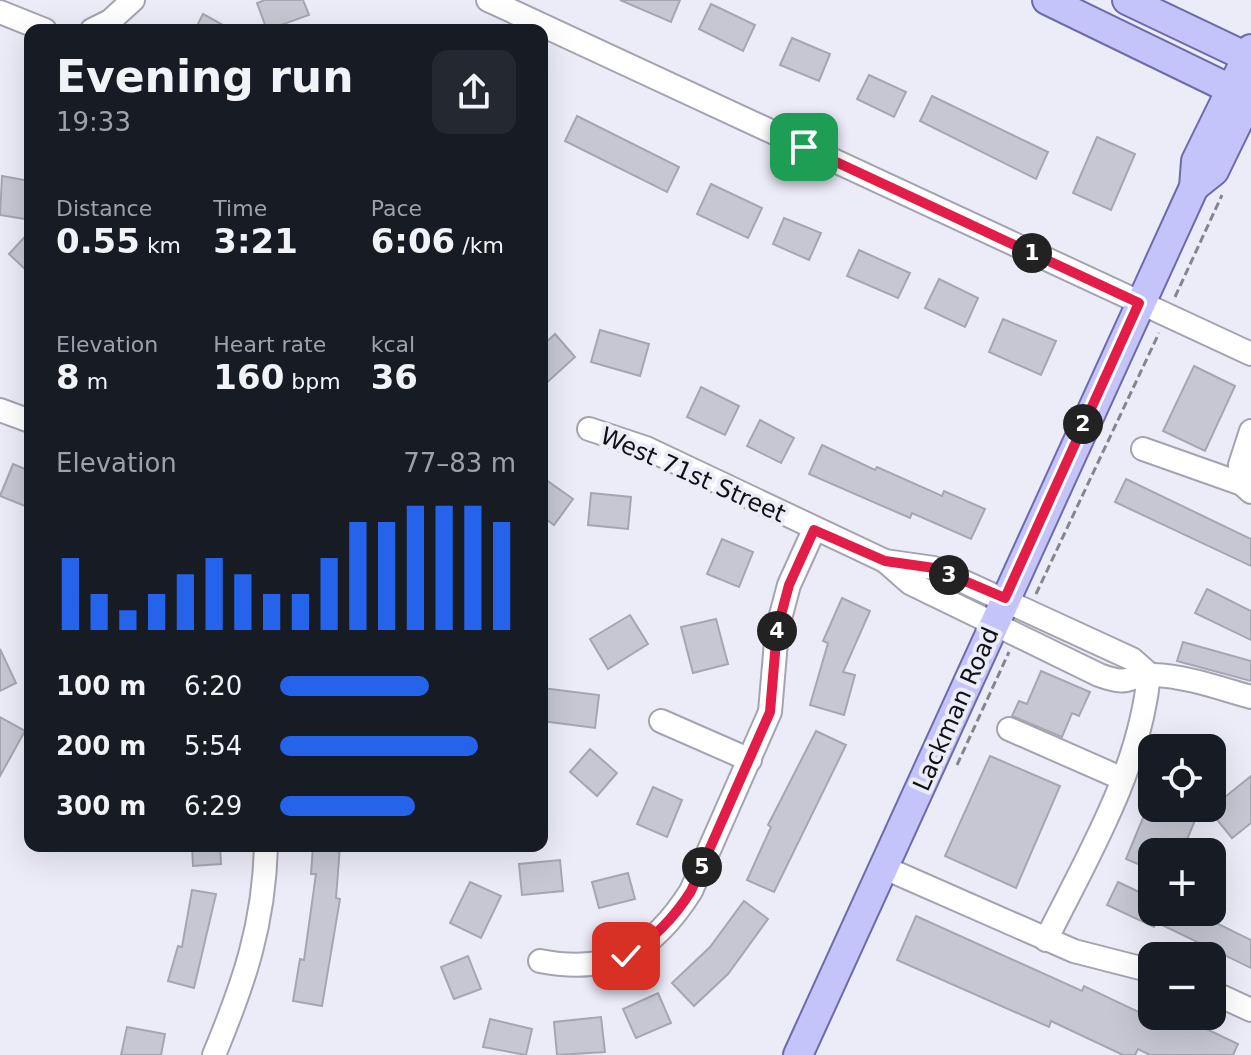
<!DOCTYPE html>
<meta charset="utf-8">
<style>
body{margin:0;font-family:"DejaVu Sans",sans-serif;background:#242831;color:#f1f3f6;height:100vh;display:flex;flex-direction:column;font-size:30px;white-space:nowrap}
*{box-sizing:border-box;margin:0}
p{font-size:26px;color:#9ea1a6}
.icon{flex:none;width:44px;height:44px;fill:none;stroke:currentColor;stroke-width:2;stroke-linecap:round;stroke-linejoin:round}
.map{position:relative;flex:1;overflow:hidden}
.sheet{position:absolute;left:24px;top:24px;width:524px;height:828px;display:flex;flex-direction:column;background:#171b24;border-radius:16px;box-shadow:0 8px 32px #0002}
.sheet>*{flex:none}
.controls{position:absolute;left:1138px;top:734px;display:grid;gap:16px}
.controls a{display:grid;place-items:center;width:88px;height:88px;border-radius:16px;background:#171b24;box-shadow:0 8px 32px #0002;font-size:40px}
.pin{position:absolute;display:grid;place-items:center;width:68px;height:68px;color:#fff;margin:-34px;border-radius:16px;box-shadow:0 4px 12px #0006}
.km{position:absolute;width:40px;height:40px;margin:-20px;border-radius:50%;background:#222;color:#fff;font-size:22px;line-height:40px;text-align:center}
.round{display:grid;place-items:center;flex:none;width:84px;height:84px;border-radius:16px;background:#242831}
.summary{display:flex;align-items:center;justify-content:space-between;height:136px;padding:0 32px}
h1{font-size:44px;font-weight:700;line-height:60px}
.figures{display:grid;grid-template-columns:repeat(3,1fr);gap:12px;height:136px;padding:8px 32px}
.figures div{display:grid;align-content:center}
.figures b{font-size:34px;font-weight:700}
.figures small{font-size:22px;font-weight:400}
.figures p{font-size:22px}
.chart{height:224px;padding:16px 32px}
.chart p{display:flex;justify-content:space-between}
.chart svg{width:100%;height:144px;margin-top:8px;stroke:#2563eb;stroke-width:6}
ul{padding:0 32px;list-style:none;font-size:26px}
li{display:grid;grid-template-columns:128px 96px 1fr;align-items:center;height:60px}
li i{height:20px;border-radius:10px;background:#2563eb}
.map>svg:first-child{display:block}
</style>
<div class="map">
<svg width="1251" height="1055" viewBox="0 0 1251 1055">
<rect width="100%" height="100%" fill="#ececf9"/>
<!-- building -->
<g fill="#c7c7d4" stroke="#a6a6b3" stroke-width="2">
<path d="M265 0H303L309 15 267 30 257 3Z"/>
<path d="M620 0H680L671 22Z"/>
<path d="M711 4 755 25 743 51 699 29Z"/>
<path d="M203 14 232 30H195Z"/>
<path d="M792 38 830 54 819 81 780 65Z"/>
<path d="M869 75 906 92 894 117 857 99Z"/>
<path d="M932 96 1048 152 1036 179 920 121Z"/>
<path d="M577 116 679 167 667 192 565 141Z"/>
<path d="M1097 137 1135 154 1111 210 1073 193Z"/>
<path d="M2 176 30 181 25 219 0 215Z"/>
<path d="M711 184 762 208 748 238 697 214Z"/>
<path d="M784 218 821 233 809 260 773 244Z"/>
<path d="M30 231V274L9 254Z"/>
<path d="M859 250 910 273 898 298 847 276Z"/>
<path d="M939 279 978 298 965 327 925 308Z"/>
<path d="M1003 319 1056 341 1041 375 989 352Z"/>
<path d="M600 330 649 344 640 376 591 362Z"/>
<path d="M555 334 575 357 542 387V346Z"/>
<path d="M1194 366 1235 386 1205 451 1163 431Z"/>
<path d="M701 387 739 406 725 435 687 417Z"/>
<path d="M760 420 794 438 781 463 747 446Z"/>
<path d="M822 445 875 470 877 467 942 496 944 491 985 509 971 539 912 513 910 518 809 474Z"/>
<path d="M13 464 30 471V508L0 496Z"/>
<path d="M542 477 573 499 554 525 542 516Z"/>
<path d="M1126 479 1251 539V566L1115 502Z"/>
<path d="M591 493 631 497 628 529 588 525Z"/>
<path d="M722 539 753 552 739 587 707 574Z"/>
<path d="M1207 589 1251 611V640L1195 613Z"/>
<path d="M842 598 870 611 843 672 855 675 844 715 810 705 828 643 823 641Z"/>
<path d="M630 615 648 644 608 669 590 639Z"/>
<path d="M716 619 728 664 693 673 681 627Z"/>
<path d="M1183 642 1251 661V681L1177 661Z"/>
<path d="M0 649 16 683 0 691Z"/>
<path d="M1041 671 1090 692 1079 716 1072 713 1062 737 1012 716 1019 701 1027 704Z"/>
<path d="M542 688 599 695 595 728 542 721Z"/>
<path d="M0 717 25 731 0 776Z"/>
<path d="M816 731 846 745 774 892 747 880 771 827 768 825Z"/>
<path d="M590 749 617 773 597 796 570 772Z"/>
<path d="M990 756 1060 786 1016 888 945 856Z"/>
<path d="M1251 776V823L1232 838 1209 810Z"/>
<path d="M653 787 682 800 667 837 637 824Z"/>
<path d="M1147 808H1200L1182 852H1152V870L1126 859Z"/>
<path d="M192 846H220L221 864 193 866Z"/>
<path d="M313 846H340L336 898 340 899 322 1006 293 1001 300 959 304 960 316 874H311Z"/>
<path d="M560 860 563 891 522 895 519 864Z"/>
<path d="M628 873 635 899 599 908 592 882Z"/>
<path d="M470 882 501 896 481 938 450 923Z"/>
<path d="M1118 882 1152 898V912H1194L1251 940V968L1156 922 1154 927 1107 905Z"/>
<path d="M192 890 216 894 194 988 168 981 178 946 182 947Z"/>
<path d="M744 901 768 919 728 974 694 1006 672 983 710 947Z"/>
<path d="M916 916 1082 991 1084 986 1164 1024 1168 1016H1179L1238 1044 1233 1055H1150L1138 1049 1135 1055H1123L1051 1021 1049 1027 897 960Z"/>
<path d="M468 956 481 989 454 999 441 967Z"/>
<path d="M658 993 671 1023 636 1038 623 1009Z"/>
<path d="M601 1017 605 1052 557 1055 554 1022Z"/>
<path d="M490 1019 532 1029 526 1055 483 1047Z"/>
<path d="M127 1027 165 1034 161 1055H121Z"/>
</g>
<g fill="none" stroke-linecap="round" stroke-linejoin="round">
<defs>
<g id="minor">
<path d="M488 0 1251 354"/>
<path d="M0 12 45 30"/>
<path d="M92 30 110 21 133 0"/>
<path d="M0 410 30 421"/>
<path d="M589 429 646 448 885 561 934 568 1132 659 1149 674"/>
<path d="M1143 449 1242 484 1251 492"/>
<path d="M1242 484 1240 465 1251 431"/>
<path d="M885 561 910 583 1099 675C1134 688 1126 674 1153 675 1186 676 1219 688 1251 697"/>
<path d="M661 721 750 760"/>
<path d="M1009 729 1123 779"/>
<path d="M885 868 1074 951 1152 971"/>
<path d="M1046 940C1088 855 1140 770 1149 674"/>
<path d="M540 961C612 975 653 951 691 891L770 712 777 630 789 585 814 530"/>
<path d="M1212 992 1251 1010"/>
<path d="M214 1055C244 983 264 925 266 846"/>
</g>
<g id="major">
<path d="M1047 0 1251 99"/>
<path d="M1127 0 1251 59"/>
<path d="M1194 187 1214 171 1251 95"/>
<path d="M798 1055 1194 187 1196 161 1251 49"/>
</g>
</defs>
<!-- minor casing -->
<use href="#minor" stroke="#a4a4b0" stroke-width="26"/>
<!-- major casing -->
<use href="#major" stroke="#6d6ba8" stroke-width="32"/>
<!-- path -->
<g stroke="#85858e" stroke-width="3" stroke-dasharray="8 4" stroke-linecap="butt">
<path d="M1175 297 1222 195"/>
<path d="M1036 594 1159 333"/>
<path d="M957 765 1009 652"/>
</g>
<!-- minor -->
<use href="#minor" stroke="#fff" stroke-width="22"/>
<!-- major -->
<use href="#major" stroke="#c5c4fa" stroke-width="28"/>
</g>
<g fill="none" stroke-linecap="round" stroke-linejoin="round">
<defs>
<path id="route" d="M626 956C654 939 674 918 691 891L770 712 777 630 789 585 814 530 885 561 934 568 1005 598 1139 303 804 147"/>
</defs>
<!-- route casing -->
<use href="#route" stroke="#fff" stroke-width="16"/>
<!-- route -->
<use href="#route" stroke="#e11d48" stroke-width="10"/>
</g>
<g text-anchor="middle" stroke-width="8" stroke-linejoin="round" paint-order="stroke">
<!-- street labels -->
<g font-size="24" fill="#101115" stroke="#ececf9">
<text transform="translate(693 475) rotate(24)" y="8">West 71st Street</text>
<text transform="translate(956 709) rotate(-66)" y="8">Lackman Road</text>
</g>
</g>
</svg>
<div class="controls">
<a><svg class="icon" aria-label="locate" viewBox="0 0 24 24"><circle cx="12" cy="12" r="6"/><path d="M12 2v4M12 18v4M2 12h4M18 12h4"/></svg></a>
<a>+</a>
<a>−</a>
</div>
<div class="pin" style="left:804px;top:147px;background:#1e9e55"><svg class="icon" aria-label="arrive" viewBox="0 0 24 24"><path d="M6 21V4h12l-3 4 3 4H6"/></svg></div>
<div class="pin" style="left:626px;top:956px;background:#d93025"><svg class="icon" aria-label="check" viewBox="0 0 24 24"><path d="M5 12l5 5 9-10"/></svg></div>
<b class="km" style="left:1032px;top:253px">1</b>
<b class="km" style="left:1083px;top:424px">2</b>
<b class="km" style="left:949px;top:575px">3</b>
<b class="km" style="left:777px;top:631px">4</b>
<b class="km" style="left:702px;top:867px">5</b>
<section class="sheet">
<div class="summary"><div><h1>Evening run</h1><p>19:33</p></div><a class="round"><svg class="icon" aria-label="share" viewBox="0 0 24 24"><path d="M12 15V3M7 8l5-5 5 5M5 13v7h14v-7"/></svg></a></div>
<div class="figures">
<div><p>Distance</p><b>0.55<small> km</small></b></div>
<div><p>Time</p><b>3:21</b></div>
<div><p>Pace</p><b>6:06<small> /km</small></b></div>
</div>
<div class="figures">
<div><p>Elevation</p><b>8<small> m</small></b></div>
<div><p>Heart rate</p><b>160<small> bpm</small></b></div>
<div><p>kcal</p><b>36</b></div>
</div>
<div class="chart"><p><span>Elevation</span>77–83 m</p>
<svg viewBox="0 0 160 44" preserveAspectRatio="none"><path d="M5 44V22M15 44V33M25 44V38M35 44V33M45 44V27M55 44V22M65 44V27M75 44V33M85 44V33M95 44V22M105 44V11M115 44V11M125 44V6M135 44V6M145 44V6M155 44V11"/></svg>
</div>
<ul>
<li><b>100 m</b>6:20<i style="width:63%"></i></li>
<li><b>200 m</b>5:54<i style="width:84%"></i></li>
<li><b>300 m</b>6:29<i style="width:57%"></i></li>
</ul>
</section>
</div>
